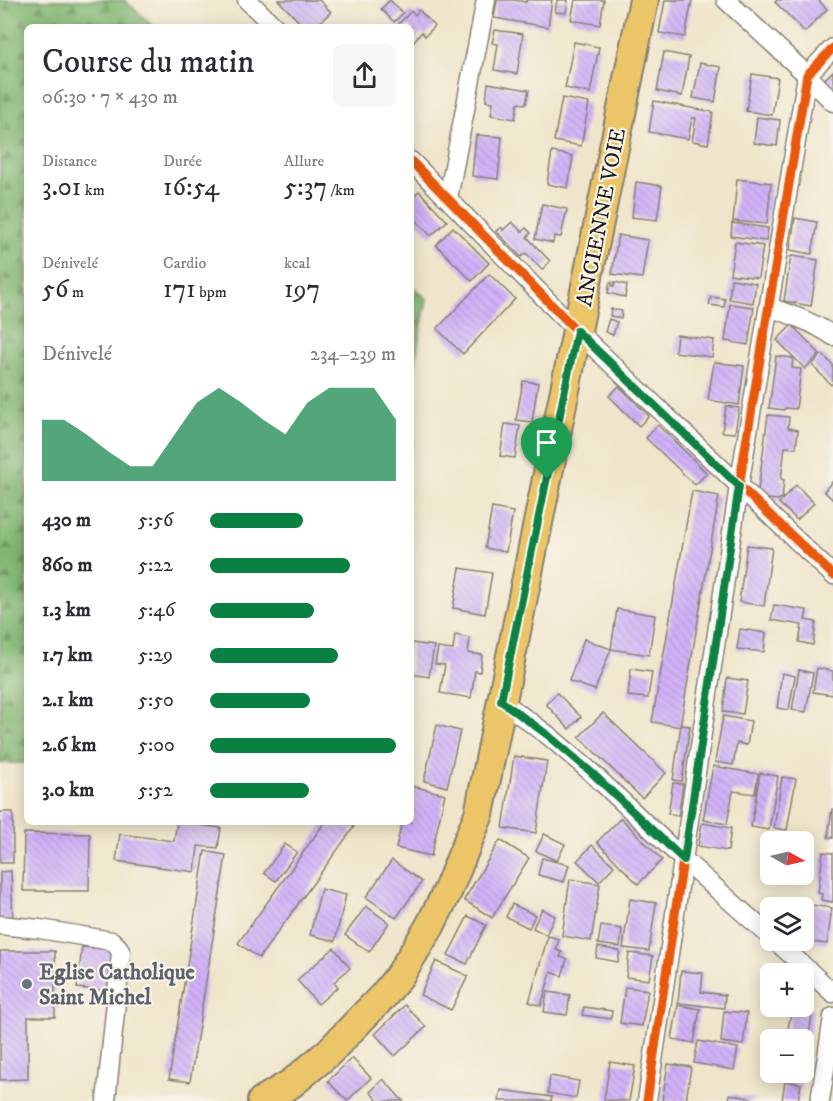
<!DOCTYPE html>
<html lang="fr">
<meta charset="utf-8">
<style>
body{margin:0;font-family:"IM FELL DW Pica",serif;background:#f7f7f7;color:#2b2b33;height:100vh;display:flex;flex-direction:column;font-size:22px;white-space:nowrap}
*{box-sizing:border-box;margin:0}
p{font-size:20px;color:#7c7c81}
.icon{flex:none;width:33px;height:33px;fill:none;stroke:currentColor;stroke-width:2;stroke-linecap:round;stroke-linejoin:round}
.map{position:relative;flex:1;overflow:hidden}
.drawer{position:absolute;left:24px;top:24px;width:390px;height:801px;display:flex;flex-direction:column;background:#fff;border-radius:9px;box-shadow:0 3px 15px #0003}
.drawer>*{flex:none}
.needle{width:39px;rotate:98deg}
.controls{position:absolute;left:760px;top:831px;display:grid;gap:12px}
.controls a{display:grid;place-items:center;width:54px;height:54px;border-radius:9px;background:#fff;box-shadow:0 3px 15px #0003;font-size:30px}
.pin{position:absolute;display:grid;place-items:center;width:51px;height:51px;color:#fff;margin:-62px -26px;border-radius:50% 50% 50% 0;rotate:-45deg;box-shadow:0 0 6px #0007}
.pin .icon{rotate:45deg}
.round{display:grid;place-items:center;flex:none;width:63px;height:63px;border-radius:9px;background:#f7f7f7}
.overview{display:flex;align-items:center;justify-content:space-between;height:102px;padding:0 18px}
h1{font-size:33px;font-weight:600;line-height:45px}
.metrics{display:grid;grid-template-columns:repeat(3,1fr);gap:9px;height:102px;padding:6px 18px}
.metrics div{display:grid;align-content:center}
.metrics b{font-size:26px;font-weight:600}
.metrics small{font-size:16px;font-weight:400}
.metrics p{font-size:16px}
.chart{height:168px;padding:12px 18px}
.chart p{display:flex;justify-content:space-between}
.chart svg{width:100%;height:108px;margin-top:6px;fill:#0b8043;opacity:.7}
ul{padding:0 18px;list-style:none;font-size:20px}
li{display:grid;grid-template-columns:96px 72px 1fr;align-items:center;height:45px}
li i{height:15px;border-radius:8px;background:#0b8043}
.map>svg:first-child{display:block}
</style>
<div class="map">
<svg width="833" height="1101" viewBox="0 0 833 1101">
<defs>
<pattern id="forest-firs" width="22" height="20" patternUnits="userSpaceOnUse" patternTransform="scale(1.5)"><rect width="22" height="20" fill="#82b772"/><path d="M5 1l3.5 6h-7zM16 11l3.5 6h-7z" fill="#6a945d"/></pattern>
<pattern id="building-back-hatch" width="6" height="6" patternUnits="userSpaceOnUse" patternTransform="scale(1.5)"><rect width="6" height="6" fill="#d0b2f8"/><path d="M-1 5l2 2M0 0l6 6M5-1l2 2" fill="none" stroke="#b298d4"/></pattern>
</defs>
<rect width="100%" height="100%" fill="#f7f3e8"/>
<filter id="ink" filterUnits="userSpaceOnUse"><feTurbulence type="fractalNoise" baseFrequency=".0167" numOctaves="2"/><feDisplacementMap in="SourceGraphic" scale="12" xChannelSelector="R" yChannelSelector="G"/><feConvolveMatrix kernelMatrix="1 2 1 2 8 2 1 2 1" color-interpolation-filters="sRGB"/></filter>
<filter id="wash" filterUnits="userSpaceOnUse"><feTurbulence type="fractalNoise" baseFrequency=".008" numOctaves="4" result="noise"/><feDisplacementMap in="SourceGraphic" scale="24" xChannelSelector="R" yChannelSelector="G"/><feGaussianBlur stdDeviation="1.35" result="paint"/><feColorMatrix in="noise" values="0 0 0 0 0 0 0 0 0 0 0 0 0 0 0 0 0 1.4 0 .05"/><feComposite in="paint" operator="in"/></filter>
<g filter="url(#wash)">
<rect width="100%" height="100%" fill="#f0e5ca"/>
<!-- forest -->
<g fill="url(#forest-firs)" stroke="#4f6a47" stroke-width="1.5">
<path d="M0 0H124L154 27H27V763H0Z"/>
<path d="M411 285 427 299 419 338 413 380V444L411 449Z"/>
</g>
<g id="blocks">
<!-- building -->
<g fill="url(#building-back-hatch)">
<path d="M278 0H319L331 12 315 27H304Z"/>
<path d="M390 0 403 13 394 22 381 9Z"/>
<path d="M497 0H514L526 2V0H552L548 27 494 18Z"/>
<path d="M557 0H568L566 13 555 12Z"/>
<path d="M575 0H604L600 25 571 20Z"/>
<path d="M665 0H692L685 37 659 33Z"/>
<path d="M777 0H818L827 9 805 32 775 2Z"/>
<path d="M419 10 435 26 425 36 422 32 413 42 411 40V27H396L411 11 415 15Z"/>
<path d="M495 30 523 34 517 74 494 70 498 44 492 43Z"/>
<path d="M574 42 599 47 590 93 565 88Z"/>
<path d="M664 52 689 57 682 96 657 91Z"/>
<path d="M700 63 721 67 715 102 693 98Z"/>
<path d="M833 71V90L823 81Z"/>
<path d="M752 74 778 78 772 115 746 111Z"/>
<path d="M488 83 529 90 526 104 518 103 515 119 491 115 493 102 486 101Z"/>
<path d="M562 98 589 103 581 146 554 141Z"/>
<path d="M654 101 713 112 708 144 692 141 696 118H692L688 139 649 132Z"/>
<path d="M757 117 780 120 777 146 754 143Z"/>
<path d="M476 135 502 137 498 179 472 176Z"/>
<path d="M552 152 573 156 568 188 547 184Z"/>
<path d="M737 179 771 183 767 224 733 221Z"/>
<path d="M636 182 662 186 657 220 632 217Z"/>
<path d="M419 191 447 221 431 236 411 215V199Z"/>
<path d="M542 204 567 209 561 237 554 236 553 243 535 239Z"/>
<path d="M795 218 817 222 812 254 790 250Z"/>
<path d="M512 222 522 232 526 228 531 233 527 237 550 261 542 270 526 253 521 257 496 231 501 227 503 230Z"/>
<path d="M732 223 768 228 766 241 731 236Z"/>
<path d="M453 227 489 263 472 281 436 245Z"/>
<path d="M618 235 648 240 642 278 612 274Z"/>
<path d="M735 242 763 246 758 278 730 274Z"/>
<path d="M791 256 818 260 811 306 784 301Z"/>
<path d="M489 274 515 299 463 354 437 329Z"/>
<path d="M731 279 756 283 753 303 729 299Z"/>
<path d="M610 282H612V286H614L615 282 627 285 625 297 608 293Z"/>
<path d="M711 297 725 299 724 307 709 305Z"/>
<path d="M730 304 754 307 748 345 725 341Z"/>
<path d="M611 309 622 311 621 318 610 316Z"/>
<path d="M609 319 617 322 613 335 605 332Z"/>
<path d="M792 325 820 354 805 369 777 340Z"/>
<path d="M677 335 714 340 712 357 675 352Z"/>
<path d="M822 354 833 365V383L831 385 812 365Z"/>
<path d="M776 356 793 358 792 368 801 369 796 409 785 408 784 410 769 408Z"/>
<path d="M714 362 744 366 739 405 708 400Z"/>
<path d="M523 381 538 383 532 422 516 420Z"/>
<path d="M619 386 649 416 639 426 609 396Z"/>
<path d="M726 406 739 408 735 433 722 432Z"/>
<path d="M768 415 789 417 788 428 798 430 796 448 785 447 781 479 784 480 782 499H779L778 500 757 498Z"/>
<path d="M505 424 520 426 515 458 500 456Z"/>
<path d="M658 425 707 473 695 485 646 438Z"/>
<path d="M833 481V500L824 491Z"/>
<path d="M796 485 814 503 797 520 779 503Z"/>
<path d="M692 491 719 496 680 727 652 722Z"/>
<path d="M492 508 513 512 506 552 485 548Z"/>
<path d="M747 545 772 548 764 606 739 602Z"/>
<path d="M460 568 492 573 485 614 453 608Z"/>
<path d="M774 605 807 610 805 620 816 622 813 645 799 642 802 625 771 620Z"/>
<path d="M617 609 655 615 649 655 611 649 595 690 569 681 584 639 611 649Z"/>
<path d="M740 629 766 633 764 652 737 649Z"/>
<path d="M455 635 470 638 468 653 482 655 480 672 475 671 471 698 440 693 445 665 435 664 438 648 453 650Z"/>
<path d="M411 643 434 646 429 677 411 674Z"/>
<path d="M817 668 833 671V695L813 692Z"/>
<path d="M631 669 652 672 648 698 628 696Z"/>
<path d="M799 670 813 673 806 712 792 710Z"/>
<path d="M782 673 795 676 789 710 777 708Z"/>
<path d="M727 678 748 681 743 714 723 712Z"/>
<path d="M557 693 581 717 569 729 546 704Z"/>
<path d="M603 713 666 773 642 798 579 737Z"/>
<path d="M723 716 751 721 747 745 737 743 733 765 715 762Z"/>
<path d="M437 725 460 731 447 787 424 781Z"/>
<path d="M681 725 690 726 682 781 673 780Z"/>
<path d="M514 756 547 761 536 833 503 828Z"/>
<path d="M713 766 758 774 755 794 733 791 727 824 703 820Z"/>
<path d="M760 773 778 776 769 830 751 827Z"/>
<path d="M782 777 796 779 787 830 774 828Z"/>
<path d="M673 783 683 784 678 816 668 814Z"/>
<path d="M411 786 445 794 431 856 396 848 402 822H411Z"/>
<path d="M832 809H833V838L828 837Z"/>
<rect x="0" y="812" width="13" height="51"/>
<path d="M621 818 662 860 638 884 597 842Z"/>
<path d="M177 822 221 828 218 848 198 846 195 872 116 861 120 834 174 841Z"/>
<path d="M325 822H347L354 827 259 958 238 943Z"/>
<path d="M702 823 731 828 728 851 698 846Z"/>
<path d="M24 833 90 834 89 891H23Z"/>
<path d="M544 834 565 844 557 861 536 851Z"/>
<path d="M500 840 529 858 492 918 464 900Z"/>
<path d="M285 844 297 852 276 881 264 873Z"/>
<path d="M592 845 614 866 599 882 577 861Z"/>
<path d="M205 851 226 855 190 1082 169 1079Z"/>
<path d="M823 852 833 853V902L821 900 822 894 818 893Z"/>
<path d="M542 858 569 865 564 882 538 875Z"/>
<path d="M392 860 422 882 396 918 366 897Z"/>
<path d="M11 871 13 920H0V872Z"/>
<path d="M570 879 600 884 591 941 562 936Z"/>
<path d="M321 889 346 895 335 941 310 935Z"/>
<path d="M630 899 656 903 649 951 623 948Z"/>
<path d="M798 903 832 908 827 944 804 941V908H798Z"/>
<path d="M512 904 535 915 529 928 506 917Z"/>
<path d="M366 906 389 923 369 952 345 935Z"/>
<path d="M542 909 555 916 546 935 533 928Z"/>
<path d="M468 916 486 925 467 964 448 955Z"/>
<path d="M601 926 622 929 620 947 598 944Z"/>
<path d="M548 936 559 939 556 950 562 952 560 957 567 959 562 976 551 972 541 1006 529 1002Z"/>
<path d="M82 947 113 950 109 991 77 988Z"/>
<path d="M598 947 620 951 618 962 596 958Z"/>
<path d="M334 948 350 968 334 982 338 987 318 1004 297 980Z"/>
<path d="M0 951H55V1017H28V1079L0 1080Z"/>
<path d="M629 953 653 956 649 980 626 977Z"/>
<path d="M436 961 468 976 451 1010 420 995Z"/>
<path d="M681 971 703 973 701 992 725 995 724 1008 678 1003Z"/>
<path d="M625 987 648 990 642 1026 620 1023Z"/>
<path d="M547 992 570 995 567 1015 544 1012Z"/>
<path d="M405 1005 426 1027 395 1056 375 1034Z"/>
<path d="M678 1005 700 1009 694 1043 672 1039Z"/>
<path d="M584 1007 612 1011 611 1019 582 1015Z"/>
<path d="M792 1007 813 1010 805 1058H804V1040H786Z"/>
<path d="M724 1011 747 1013 743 1045 721 1042Z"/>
<path d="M698 1041 738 1048 734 1070 694 1063Z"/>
<path d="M352 1058 371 1078 347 1101 328 1081Z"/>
<path d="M610 1062 635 1066 629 1101 604 1100Z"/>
<path d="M668 1064 691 1067 686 1101H662Z"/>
<path d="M781 1072H803L801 1080 780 1077Z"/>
<path d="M550 1076 579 1081 576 1098 548 1093Z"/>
<path d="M383 1079 403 1101H378L370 1092Z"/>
<path d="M785 1081 801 1084 798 1101H782Z"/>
<path d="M501 1090 552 1097 551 1101H499Z"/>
<path d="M730 1094 755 1099V1101H729Z"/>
</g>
</g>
</g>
<g filter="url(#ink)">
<use href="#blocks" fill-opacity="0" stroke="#868073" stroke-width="1.5"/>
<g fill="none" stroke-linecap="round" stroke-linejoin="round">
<defs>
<g id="minor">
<path d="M247 0 275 27"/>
<path d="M726 0 807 75 833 102"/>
<path d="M411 161 577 331 833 575"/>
<path d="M448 198 486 0"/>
<path d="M769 307C792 315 813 322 833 336"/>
<path d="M501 701 549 736 591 772 684 860 771 937"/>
<path d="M0 925 40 929 112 941 118 947 121 953 106 1101"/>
<path d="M775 940 833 993"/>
<path d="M647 1101 739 486 807 75 833 48"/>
<path d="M820 1101 833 1017"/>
</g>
<path id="primary" d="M262 1101 292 1083 328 1053 384 995 400 975 430 926 448 890 479 814 644 0"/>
</defs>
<!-- minor casing -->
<use href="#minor" stroke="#868073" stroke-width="21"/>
<!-- primary casing -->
<use href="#primary" stroke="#868073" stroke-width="32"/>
<!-- minor -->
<use href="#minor" stroke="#fff" stroke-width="18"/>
<!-- primary -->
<use href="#primary" stroke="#ecc569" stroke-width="28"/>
<defs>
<g id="cycleway">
<path d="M411 161 577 331 833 575"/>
<path d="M647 1101 739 486 807 75 833 48"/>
</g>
</defs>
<!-- cycleway casing -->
<use href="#cycleway" stroke="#f7f3e8" stroke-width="13"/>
<!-- cycleway -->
<use href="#cycleway" stroke="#e8590c" stroke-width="9"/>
</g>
</g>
<g fill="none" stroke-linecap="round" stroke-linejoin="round" filter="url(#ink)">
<defs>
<path id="route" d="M577 331 739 486 684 860 591 772 549 736 501 701Z"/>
</defs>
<!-- route casing -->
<use href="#route" stroke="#fff" stroke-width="12"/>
<!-- route -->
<use href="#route" stroke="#0b8043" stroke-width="8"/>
</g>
<!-- markers -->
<circle fill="#6b7280" stroke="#f7f3e8" stroke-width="2" cx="27" cy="984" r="6"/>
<g text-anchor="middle" stroke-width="4.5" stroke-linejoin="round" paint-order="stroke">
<!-- street labels -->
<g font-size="22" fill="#1c1c1c" stroke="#f7f3e8">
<text transform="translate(600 217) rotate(-79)" y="8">ANCIENNE VOIE</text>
</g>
<!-- worship labels -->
<g font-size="22" font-weight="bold" fill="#5b616d" stroke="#f7f3e8" text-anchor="start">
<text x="39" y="979">Eglise Catholique<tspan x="39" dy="25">Saint Michel</tspan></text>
</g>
</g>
</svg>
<div class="controls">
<a><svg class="needle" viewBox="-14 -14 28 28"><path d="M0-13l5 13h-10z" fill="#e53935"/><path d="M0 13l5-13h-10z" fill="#7c7c81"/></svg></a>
<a><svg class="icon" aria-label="layers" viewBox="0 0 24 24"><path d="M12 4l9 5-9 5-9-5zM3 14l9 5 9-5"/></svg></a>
<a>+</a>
<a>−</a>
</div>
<div class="pin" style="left:547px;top:479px;background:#1e9e55"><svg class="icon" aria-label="arrive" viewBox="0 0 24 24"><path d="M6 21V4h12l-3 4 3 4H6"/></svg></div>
<section class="drawer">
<div class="overview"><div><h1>Course du matin</h1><p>06:30 · 7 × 430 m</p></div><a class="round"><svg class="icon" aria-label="share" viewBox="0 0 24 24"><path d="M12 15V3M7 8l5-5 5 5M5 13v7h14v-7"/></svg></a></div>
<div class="metrics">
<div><p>Distance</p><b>3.01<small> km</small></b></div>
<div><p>Durée</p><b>16:54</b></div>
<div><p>Allure</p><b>5:37<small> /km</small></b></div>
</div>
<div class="metrics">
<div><p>Dénivelé</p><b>56<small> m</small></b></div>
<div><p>Cardio</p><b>171<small> bpm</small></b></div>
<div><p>kcal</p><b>197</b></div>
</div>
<div class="chart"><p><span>Dénivelé</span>234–239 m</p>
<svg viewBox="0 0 160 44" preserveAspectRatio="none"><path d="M0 44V19L10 19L20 25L30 32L40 38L50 38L60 25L70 12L80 6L90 12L100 19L110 25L120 12L130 6L140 6L150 6L160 19V44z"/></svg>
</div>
<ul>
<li><b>430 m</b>5:56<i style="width:50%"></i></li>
<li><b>860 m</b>5:22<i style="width:75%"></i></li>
<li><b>1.3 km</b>5:46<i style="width:56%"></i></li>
<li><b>1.7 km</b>5:29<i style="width:69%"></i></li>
<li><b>2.1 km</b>5:50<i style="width:54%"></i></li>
<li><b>2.6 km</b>5:00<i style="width:100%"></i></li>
<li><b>3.0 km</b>5:52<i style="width:53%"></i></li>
</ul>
</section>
</div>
